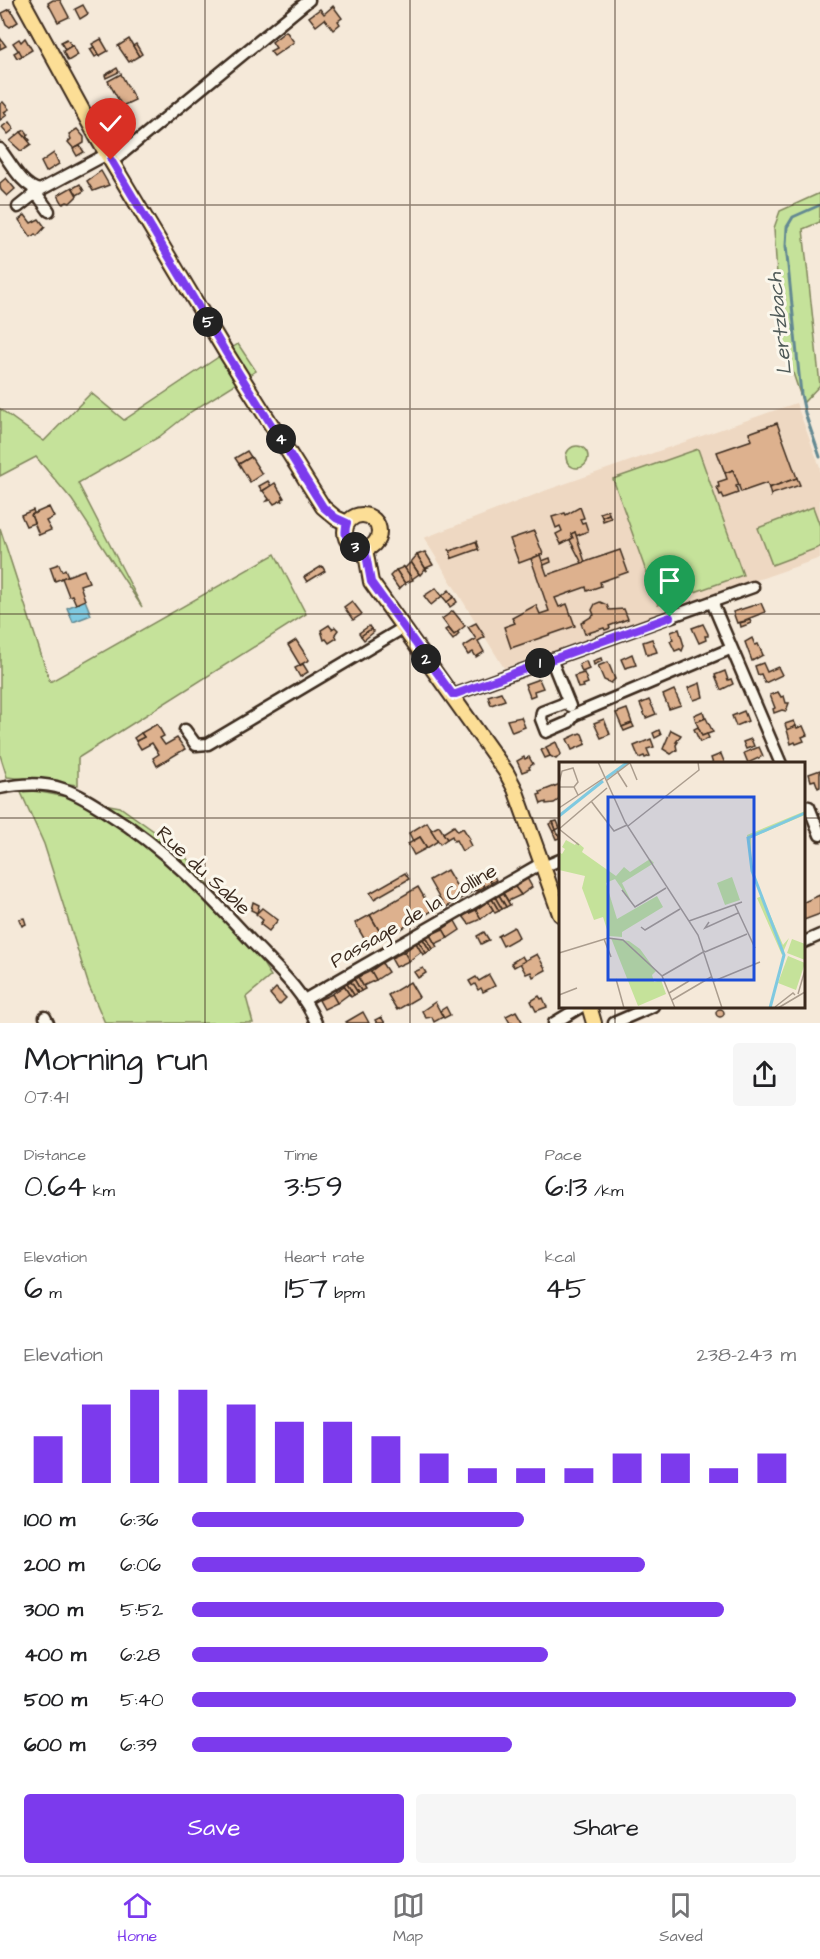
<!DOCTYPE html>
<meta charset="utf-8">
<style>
body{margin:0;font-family:"Architects Daughter",sans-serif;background:#f6f6f6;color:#202124;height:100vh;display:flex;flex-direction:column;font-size:22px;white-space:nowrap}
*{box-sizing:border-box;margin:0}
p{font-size:20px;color:#757577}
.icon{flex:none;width:33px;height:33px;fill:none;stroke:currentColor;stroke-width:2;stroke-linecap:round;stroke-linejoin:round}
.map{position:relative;height:1023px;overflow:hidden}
.panel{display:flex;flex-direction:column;background:#fff;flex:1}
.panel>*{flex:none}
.pin{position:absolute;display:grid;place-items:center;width:51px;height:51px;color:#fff;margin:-62px -26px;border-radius:50% 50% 50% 0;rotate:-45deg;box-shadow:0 0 6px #0007}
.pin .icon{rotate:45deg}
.km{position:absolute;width:30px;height:30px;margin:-15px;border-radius:50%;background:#222;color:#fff;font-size:16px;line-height:30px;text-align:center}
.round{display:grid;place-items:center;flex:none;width:63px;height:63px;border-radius:6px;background:#f6f6f6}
.headline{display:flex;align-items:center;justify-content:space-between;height:102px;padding:0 24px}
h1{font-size:33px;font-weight:600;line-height:45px}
.metrics{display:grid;grid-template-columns:repeat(3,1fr);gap:9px;height:102px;padding:6px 24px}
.metrics div{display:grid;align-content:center}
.metrics b{font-size:30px;font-weight:600}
.metrics small{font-size:16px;font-weight:400}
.metrics p{font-size:16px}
.chart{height:168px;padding:12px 24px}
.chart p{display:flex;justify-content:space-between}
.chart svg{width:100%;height:108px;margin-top:6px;stroke:#7c3aed;stroke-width:6}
.cta{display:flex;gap:12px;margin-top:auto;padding:12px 24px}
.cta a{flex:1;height:69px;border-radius:6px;background:#7c3aed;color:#fff;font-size:24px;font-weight:600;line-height:69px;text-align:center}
.cta a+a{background:#f6f6f6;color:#202124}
ul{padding:0 24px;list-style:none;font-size:20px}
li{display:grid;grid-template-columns:96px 72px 1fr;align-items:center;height:45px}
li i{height:15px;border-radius:8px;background:#7c3aed}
.tabs{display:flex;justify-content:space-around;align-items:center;height:84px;border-top:2px solid #e0e0e0;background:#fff;font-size:16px;color:#757577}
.tabs a{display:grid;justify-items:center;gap:3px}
.tabs .selected{color:#7c3aed}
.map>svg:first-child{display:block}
</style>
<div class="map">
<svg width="820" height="1023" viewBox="0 0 820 1023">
<rect width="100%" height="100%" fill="#f5e9d9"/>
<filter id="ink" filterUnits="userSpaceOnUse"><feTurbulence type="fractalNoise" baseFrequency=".0167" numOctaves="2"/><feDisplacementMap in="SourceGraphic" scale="12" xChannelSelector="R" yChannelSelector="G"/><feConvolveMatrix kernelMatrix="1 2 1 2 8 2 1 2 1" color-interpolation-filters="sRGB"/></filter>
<g filter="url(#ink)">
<!-- built -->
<path fill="#eed8c2" d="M796 403 820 467V558L504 668 424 538 547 490Z"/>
<!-- green -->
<g fill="#c5e29a" stroke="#80865c" stroke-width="1.5">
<path d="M820 193V222L803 229 820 385 803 403 781 337 774 228 780 211Z"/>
<path d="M238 344 256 371 192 411 159 437 78 483 142 607 72 500 36 457 0 476V409L44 441 91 393 124 420Z"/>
<circle cx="577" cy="457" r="11"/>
<path d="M698 449 743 575 658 605 613 479Z"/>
<path d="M813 507 820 526V547L772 565 758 528Z"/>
<path d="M0 528 50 682 275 554 306 614 78 758V785L7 777 0 755Z"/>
<path d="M19 788 120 807 179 849 227 907 271 976 246 997 253 1023H105L89 986 44 844Z"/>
</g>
<!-- water -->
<path fill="#7fc9e0" stroke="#648992" stroke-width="1.5" d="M85 600 91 615 73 622 67 608Z"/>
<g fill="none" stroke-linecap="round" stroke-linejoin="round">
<!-- stream -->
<path stroke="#648992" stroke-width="3" d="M820 205 793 217 787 227 786 246 801 394 805 413 820 457"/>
</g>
<!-- building -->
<g fill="#ddb18e" stroke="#3b2a1e" stroke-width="1.5">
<path d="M53 0H60L69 17 58 22 48 3Z"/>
<path d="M83 5 88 14 80 19 75 9Z"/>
<path d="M333 6 342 18 338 21 340 24 333 30 325 19 316 26 309 17 320 9 324 14Z"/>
<path d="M10 9 18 22 10 27 6 24 2 13Z"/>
<path d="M286 31 294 42 274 56 270 51 276 48 272 42Z"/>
<path d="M0 38 6 46 0 49Z"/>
<path d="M25 38 32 50 22 56 13 43 19 39 21 42Z"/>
<path d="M67 39 72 46 65 50 61 42Z"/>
<path d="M101 39 108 51 99 56 92 44Z"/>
<path d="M129 39 139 56 129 62 118 46Z"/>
<path d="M136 44 142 54 139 56 133 46Z"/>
<path d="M73 45 78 55 68 61 63 51Z"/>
<path d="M94 47 98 55 95 57 90 49Z"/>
<path d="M19 50 22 56 17 58 14 53Z"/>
<path d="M117 68 119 72 106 78 105 75Z"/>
<path d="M121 74 135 100 122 106 108 81Z"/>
<path d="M3 102 9 109 4 112 7 115 0 120V104Z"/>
<path d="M122 119 127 128 125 129 127 132 115 139 109 127Z"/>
<path d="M9 122 14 129 8 134 2 127Z"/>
<path d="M77 129 84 137V143L74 149 68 142 71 139 69 134Z"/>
<path d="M25 130 28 134 26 136 30 140 28 141 21 132Z"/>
<path d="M21 132 31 144 21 151 10 141Z"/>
<path d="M80 146 84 152 77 156 73 149Z"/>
<path d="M54 153 59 164 46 172 41 162Z"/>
<path d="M101 171 109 185 93 191 87 181Z"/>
<path d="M6 178 15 189 7 196 1 190 0 187V183Z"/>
<path d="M80 184 84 191 77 195 73 188Z"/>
<path d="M72 187 77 196 70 203 67 202 63 204 58 195Z"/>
<path d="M25 215 31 223 39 219 45 227 37 236 35 234 31 237 19 220Z"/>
<path d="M777 423 797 478 769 488 767 483 741 492 733 470 725 473 717 452 752 440 749 433Z"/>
<path d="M247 451 251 457 239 464 235 458Z"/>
<path d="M251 457 262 474 250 482 239 464Z"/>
<path d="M733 470 739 485 736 486 738 493 724 498 722 494 720 495 717 487H719L718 482 727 479 725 473Z"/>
<path d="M797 478 800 485 772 494 771 496 769 488Z"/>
<path d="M268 481 271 486 262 491 259 486Z"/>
<path d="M275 483 284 498 282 499 283 502 282 500 274 504 271 500 267 501 269 499 263 491Z"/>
<path d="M49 507 54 517 46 521 51 530 39 535 31 515Z"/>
<path d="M580 507 584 518 580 519 582 523 585 522 588 531 576 536 575 532 571 534 573 538 561 544 556 534 562 531 560 526 556 528 552 517 565 513 566 515Z"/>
<path d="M33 510 34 513 31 515 34 523 26 526 21 515Z"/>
<path d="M608 510 609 514 602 517 600 513Z"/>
<path d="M609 514 611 518 603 521 602 517Z"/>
<path d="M534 531 543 554 519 563 510 539Z"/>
<path d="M575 532 585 562 582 563 570 540 573 538 571 534Z"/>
<path d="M477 541 476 542 479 551 478 549 450 559 452 558 449 549 450 551Z"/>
<path d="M620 550 628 572 600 582 601 586 587 591 586 587 555 598 559 607 567 604 575 626 511 648 504 627 515 623 512 618 536 605 540 614 549 611 531 559 540 555 547 575Z"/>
<path d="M425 552 433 565 426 568 427 571 417 555Z"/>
<path d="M417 555 427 571 425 569 420 575 411 562Z"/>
<path d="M550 558 551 562 544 565 542 561Z"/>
<path d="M411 562 419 574 412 579 403 566 405 568Z"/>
<path d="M59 564 62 571 65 569 68 576 55 581 50 567Z"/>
<path d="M322 566 325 571 307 582 304 577Z"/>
<path d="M404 567 413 580 405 583 406 585 396 570Z"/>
<path d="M84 570 89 582 80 585 85 600 76 604 72 595 69 596 62 578Z"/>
<path d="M396 570 406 585 405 583 399 589 390 576Z"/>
<path d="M436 588 442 596 431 605 424 596Z"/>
<path d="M449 590 454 597 447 602 442 596Z"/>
<path d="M454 597 457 602 450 607 447 602Z"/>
<path d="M352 601 362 614 353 620 344 607Z"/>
<path d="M600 602 607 605 609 610 624 609 628 619 609 626 610 628 605 630 604 628 585 634 581 623 594 615 592 610 595 604Z"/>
<path d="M761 603 765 612 745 620V621L737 623 733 612Z"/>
<path d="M453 611 465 626 454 635 442 619Z"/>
<path d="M750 620 751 623 741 627 740 623Z"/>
<path d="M476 623 485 637 478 641 484 652 476 657 473 652 468 655 463 647 476 639 468 627Z"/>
<path d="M703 624 708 634V636H705L706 640 699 643 692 628Z"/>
<path d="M329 625 332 629 335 627 338 630 335 634 337 638 329 643 326 639 324 640 321 630Z"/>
<path d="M369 626 371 629 361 636 359 633Z"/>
<path d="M448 628 454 635 458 632 459 634 453 640 445 630Z"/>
<path d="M371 629 374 632 364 640 361 636Z"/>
<path d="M679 629 684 646 682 651 680 649 675 651 670 641 673 640 671 632Z"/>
<path d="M752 638 755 645 758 644 763 655 752 661 745 642Z"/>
<path d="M652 639 657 652 647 655 643 642Z"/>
<path d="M296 640 309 660 300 665 288 645Z"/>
<path d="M632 654 636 665 625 668 621 659Z"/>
<path d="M601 658 602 661 594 665 593 661Z"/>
<path d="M586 661 589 669 582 672 579 664Z"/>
<path d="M608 662 615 679 611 683 604 680 598 666Z"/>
<path d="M763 663 767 672 778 667 782 675 765 683 761 674 758 675 755 666Z"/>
<path d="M303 664 308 672 300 677 295 668Z"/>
<path d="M725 671 728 680 731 679 733 684 721 690 715 675Z"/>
<path d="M584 673 588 683 583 685 584 687 578 688 574 676Z"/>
<path d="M539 679 543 688 534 691 535 695 530 697 525 684Z"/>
<path d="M700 683 703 697 694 700 688 688Z"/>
<path d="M674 690 681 705 669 709 663 695Z"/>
<path d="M501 692 505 700 491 705 488 696Z"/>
<path d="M778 692 781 697 784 696 786 703H789L786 711 782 710 774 713 773 709 775 708 770 695Z"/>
<path d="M649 700 656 714 646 718 640 704Z"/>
<path d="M627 709 632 723 622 727 616 713Z"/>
<path d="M703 711 705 718 696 722 694 715Z"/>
<path d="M744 711 748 721 736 726 732 716Z"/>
<path d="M521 717 525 727 512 732 507 720Z"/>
<path d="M706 718 713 732 702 736 696 722Z"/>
<path d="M604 719 610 734 601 738 594 723Z"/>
<path d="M794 721 796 726 787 730 785 724Z"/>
<path d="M632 723 634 727 624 731 622 727Z"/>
<path d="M157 724 164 736 160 738 165 745 177 738 185 749 157 766 153 758 159 754 152 743 141 749 136 741 144 737 141 733Z"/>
<path d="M796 726 797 728 803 726 807 735 802 737 804 741 796 744 795 742 791 744 787 730Z"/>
<path d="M698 727 702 736 707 734 709 738 700 742 694 729Z"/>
<path d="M659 730 661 735 655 738 653 733Z"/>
<path d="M671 730 681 735 676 742H678L676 745 677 750 671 754 663 749Z"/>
<path d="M141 733 144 737 136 741 134 738Z"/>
<path d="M580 733 582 734 586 744 572 750 567 739Z"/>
<path d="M651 739 654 747 647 749 650 756 645 758 644 756 639 758 634 746Z"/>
<path d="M751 739 754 746 746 749 743 742Z"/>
<path d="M556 742 561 754 556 759 550 756 546 747Z"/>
<path d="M759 747 763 756 748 763 744 753Z"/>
<path d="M546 748 550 756 545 758 541 750Z"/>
<path d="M721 754 725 764H713L711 758Z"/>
<path d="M524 757 525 759 529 757 533 764 529 767 530 769 522 772 517 761Z"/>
<path d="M820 770V787L818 788 815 780 811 781 809 774Z"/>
<path d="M560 784V799L554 803 546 804V802L541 804 538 795 541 794 540 792Z"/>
<path d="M557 821 560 828 556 830 553 822Z"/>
<path d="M427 822 438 841 427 848 420 837 413 841 409 833Z"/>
<path d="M553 822 556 830 553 832 549 824Z"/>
<path d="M439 826 447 839 440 844 431 830Z"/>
<path d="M454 826 458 831 463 828 470 839 468 840 471 846 462 851 456 840 454 841 452 836 447 839 443 833Z"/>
<path d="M556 830 560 838 556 839 553 832Z"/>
<path d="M420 837 427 848 414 855 408 844Z"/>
<path d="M490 869 496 880 491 883 484 873Z"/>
<path d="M447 870 463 897 445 908 429 880Z"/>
<path d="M405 873 409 879 374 899 370 893Z"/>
<path d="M488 877 491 883 484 887 481 881Z"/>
<path d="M527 878 532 887 521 895 515 887Z"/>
<path d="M481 881 484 887 477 891 472 886Z"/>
<path d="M472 886 475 890 463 897 460 893Z"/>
<path d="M418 887 432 911 384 939 370 915Z"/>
<path d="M515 887 521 895 508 901 503 893Z"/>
<path d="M503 893 510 905 506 907 499 895Z"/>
<path d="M499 895 506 907 502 909 495 897Z"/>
<path d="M820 895V914L804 920V902Z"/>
<path d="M495 897 502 909 499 911 492 899Z"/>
<path d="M492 899 499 911 495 913 488 901Z"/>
<path d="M488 901 493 910 481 919 476 910Z"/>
<path d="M253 902 259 905 257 913 251 910Z"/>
<path d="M442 902 445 907 437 911 435 906Z"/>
<path d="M262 908 278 920 269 931 260 924 263 920 256 914Z"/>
<path d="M476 910 481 919 469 924 463 916Z"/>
<path d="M370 915 384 939 369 947 355 923Z"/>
<path d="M24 918 26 924 22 926 19 919Z"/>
<path d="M455 921 460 930 448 938 443 929Z"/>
<path d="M514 927 519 937 503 946 498 936Z"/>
<path d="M443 929 448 938 435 944 430 935Z"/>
<path d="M484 932 489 940 481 944 477 936Z"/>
<path d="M430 935 437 947 433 949 426 937Z"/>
<path d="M426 937 433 949 430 951 423 939Z"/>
<path d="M423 939 430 951 426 953 419 942Z"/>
<path d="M419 942 426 953 423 955 416 943Z"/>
<path d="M416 943 421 952 409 961 404 952Z"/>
<path d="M404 952 409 961 396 967 391 958Z"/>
<path d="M537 954 546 970 533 977 531 972 526 974 520 963Z"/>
<path d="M522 956 525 961 514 967 511 963Z"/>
<path d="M382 963 388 972 376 980 371 971Z"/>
<path d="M423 968 426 973 418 978 414 972Z"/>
<path d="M371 971 376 980 363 986 358 977Z"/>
<path d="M489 975 495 986 483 992 481 988 478 990 475 984 472 986 469 981 476 977 479 981Z"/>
<path d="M358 977 365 989 361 991 354 979Z"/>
<path d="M354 979 361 991 358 993 351 982Z"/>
<path d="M351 982 358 993 354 995 347 984Z"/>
<path d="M410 982 419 997 397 1010 388 995Z"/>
<path d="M347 984 354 995 351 997 344 986Z"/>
<path d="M344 986 349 994 337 1003 332 994Z"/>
<path d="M276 988 286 998 279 1005 270 994Z"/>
<path d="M332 994 337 1003 324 1009 319 1000Z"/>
<path d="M539 996 541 999 543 998 547 1007 536 1011 531 1001Z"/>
<path d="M435 1002 443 1017 434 1022 432 1017 426 1018 422 1011Z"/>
<path d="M446 1007 450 1015 444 1018 440 1011Z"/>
<circle cx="720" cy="1013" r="4"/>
<path d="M516 1011 523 1023H510L506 1016Z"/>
<path d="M363 1012 369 1023H347L346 1022Z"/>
<path d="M381 1017 385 1023H377L375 1020Z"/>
</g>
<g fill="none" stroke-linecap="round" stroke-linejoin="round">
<defs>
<g id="minor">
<path d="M0 149C10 162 23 188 40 190L107 154"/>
<path d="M111 160 118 157 309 0"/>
<path d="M33 195 39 197 49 211"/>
<path d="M18 207 33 195 34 189"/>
<path d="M712 602 781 764"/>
<path d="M551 659 570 706"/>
<path d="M453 695 753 587"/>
<path d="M568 702 542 712 541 719 546 732 569 722 574 715 730 649"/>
<path d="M185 730 196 745 208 744 403 628"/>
<path d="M0 788C21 784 42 782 63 789 79 794 94 804 108 813 165 848 209 895 254 944 276 967 304 992 316 1023"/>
<path d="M804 806 809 807 820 835"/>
<path d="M543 867 560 860"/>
<path d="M804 942 820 935"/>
<path d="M304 1000 542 863"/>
<path d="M45 1017 48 1023"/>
<path d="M554 1023 582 1006"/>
<path d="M614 1023 653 1006"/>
</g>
<g id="major">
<path d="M22 0 98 139 225 351 323 507 336 518 347 523"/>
<circle cx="362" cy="532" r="17"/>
<path d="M365 549 371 582 506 772 515 789 560 914"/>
<path d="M589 1006 594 1023"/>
</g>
</defs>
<!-- minor casing -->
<use href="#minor" stroke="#3b2a1e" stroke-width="15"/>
<!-- major casing -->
<use href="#major" stroke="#3b2a1e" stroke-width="18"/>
<!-- minor -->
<use href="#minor" stroke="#fbf7ec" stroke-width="10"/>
<!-- major -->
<use href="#major" stroke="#fcde96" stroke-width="14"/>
</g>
</g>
<g fill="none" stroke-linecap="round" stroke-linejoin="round" filter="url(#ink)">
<defs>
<path id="route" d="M111 160 225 351 323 507 336 518 347 523C342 538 350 549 365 549L371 582 453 695 670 617"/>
</defs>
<!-- route casing -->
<use href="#route" stroke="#fff" stroke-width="12"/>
<!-- route -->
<use href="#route" stroke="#7c3aed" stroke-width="8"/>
</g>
<!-- grid -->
<path fill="none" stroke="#3b2a1e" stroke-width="1.5" stroke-opacity="0.55" d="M205 0V1023M410 0V1023M615 0V764M0 205H820M0 409H820M0 614H820M0 818H560M804 818H820M615 1006V1023"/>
<g text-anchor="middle" stroke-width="6" stroke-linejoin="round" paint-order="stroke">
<!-- street labels -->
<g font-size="20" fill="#3b2a1e" stroke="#fbf7ec">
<text transform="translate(204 870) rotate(43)" y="7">Rue du Sable</text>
<text transform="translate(413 915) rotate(-30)" y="7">Passage de la Colline</text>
</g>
<!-- water labels -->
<g font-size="21" font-style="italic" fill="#4f5a58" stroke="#fbf7ec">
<text transform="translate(779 324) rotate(-96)" y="7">Lertzbach</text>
</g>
</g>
<!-- overview -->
<g transform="translate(559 762)">
<rect width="246" height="246" fill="#f5e9d9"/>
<path d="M246 49V53L192 76V107L188 73ZM7 78 16 83 18 80 25 86 23 90 57 114 65 105 71 110 91 97 95 101 63 121 74 143 56 117 47 121 58 157 98 134 104 145 63 170V175L50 174 44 155 35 158 23 126 26 114 0 108V90L3 92 6 87 3 85ZM173 115 181 138 166 143 158 121ZM203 134 224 183 230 176 223 193 198 136ZM52 176 70 179 81 187 97 209 93 213 95 220 102 218 107 232 79 244ZM233 177 246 182V198L228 191ZM229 194 246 201 237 228 219 221Z" fill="#c5e29a"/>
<path fill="none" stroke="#7fc9e0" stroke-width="3" d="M47 16 69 0M0 54 44 19M211 246 225 193 193 109 189 76 246 51"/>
<path fill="none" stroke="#ab9d8e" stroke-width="1.5" d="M39 0 66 60 139 173 163 246M71 1 78 18M58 9 68 25M47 19 72 0M0 21 3 9 14 6 19 20 15 25M0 25H15L19 33M32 39 55 69 68 63M0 46 45 16M69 64 140 8 139 0M0 67 48 26M0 67 20 83M63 128 76 145 107 126M176 143 196 186M130 159 183 140M150 160 146 166 179 151M82 165 86 168 121 147M45 177 52 195M146 190 188 172M0 191 49 176 64 178 103 214 116 246M103 214 146 189M57 217 65 246M155 219 201 200M110 231 130 219M239 232 246 208M0 233 18 226M113 238 152 215M216 245 234 231 236 233M219 246 246 230"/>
<path fill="#1d4ed8" fill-opacity="0.15" stroke="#1d4ed8" stroke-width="3" d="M49 35H195V218H49Z"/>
<rect width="246" height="246" fill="none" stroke="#3b2a1e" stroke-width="3"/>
</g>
</svg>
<div class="pin" style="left:670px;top:617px;background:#1e9e55"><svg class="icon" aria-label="arrive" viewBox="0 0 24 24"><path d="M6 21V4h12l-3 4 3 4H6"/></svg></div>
<div class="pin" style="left:111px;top:160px;background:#d93025"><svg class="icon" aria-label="check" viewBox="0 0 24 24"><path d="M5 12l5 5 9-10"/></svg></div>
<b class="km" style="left:540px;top:663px">1</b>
<b class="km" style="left:426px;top:659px">2</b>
<b class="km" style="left:355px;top:547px">3</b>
<b class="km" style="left:281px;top:439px">4</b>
<b class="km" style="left:208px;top:322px">5</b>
</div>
<section class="panel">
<div class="headline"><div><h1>Morning run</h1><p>07:41</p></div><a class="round"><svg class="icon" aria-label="share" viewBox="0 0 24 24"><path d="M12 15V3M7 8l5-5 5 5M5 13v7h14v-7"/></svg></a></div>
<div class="metrics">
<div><p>Distance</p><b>0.64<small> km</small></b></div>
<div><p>Time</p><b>3:59</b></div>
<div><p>Pace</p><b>6:13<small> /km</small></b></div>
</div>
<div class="metrics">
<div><p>Elevation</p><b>6<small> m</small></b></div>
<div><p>Heart rate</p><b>157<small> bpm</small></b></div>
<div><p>kcal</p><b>45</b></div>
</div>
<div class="chart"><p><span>Elevation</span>238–243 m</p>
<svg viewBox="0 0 160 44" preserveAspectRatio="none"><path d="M5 44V25M15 44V12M25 44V6M35 44V6M45 44V12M55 44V19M65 44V19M75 44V25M85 44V32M95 44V38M105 44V38M115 44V38M125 44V32M135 44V32M145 44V38M155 44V32"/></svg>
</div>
<ul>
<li><b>100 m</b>6:36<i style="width:55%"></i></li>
<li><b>200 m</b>6:06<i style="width:75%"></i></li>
<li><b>300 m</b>5:52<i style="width:88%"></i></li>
<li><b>400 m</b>6:28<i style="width:59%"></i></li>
<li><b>500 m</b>5:40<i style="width:100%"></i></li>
<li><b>600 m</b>6:39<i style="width:53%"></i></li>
</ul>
<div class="cta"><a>Save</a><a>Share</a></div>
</section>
<nav class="tabs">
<a class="selected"><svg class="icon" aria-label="home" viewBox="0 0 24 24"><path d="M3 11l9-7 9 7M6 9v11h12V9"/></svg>Home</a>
<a><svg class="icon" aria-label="map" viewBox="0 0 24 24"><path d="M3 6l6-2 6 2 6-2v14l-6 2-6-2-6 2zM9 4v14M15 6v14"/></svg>Map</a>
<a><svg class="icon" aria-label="saved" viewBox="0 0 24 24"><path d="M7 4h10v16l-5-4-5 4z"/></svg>Saved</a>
</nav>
